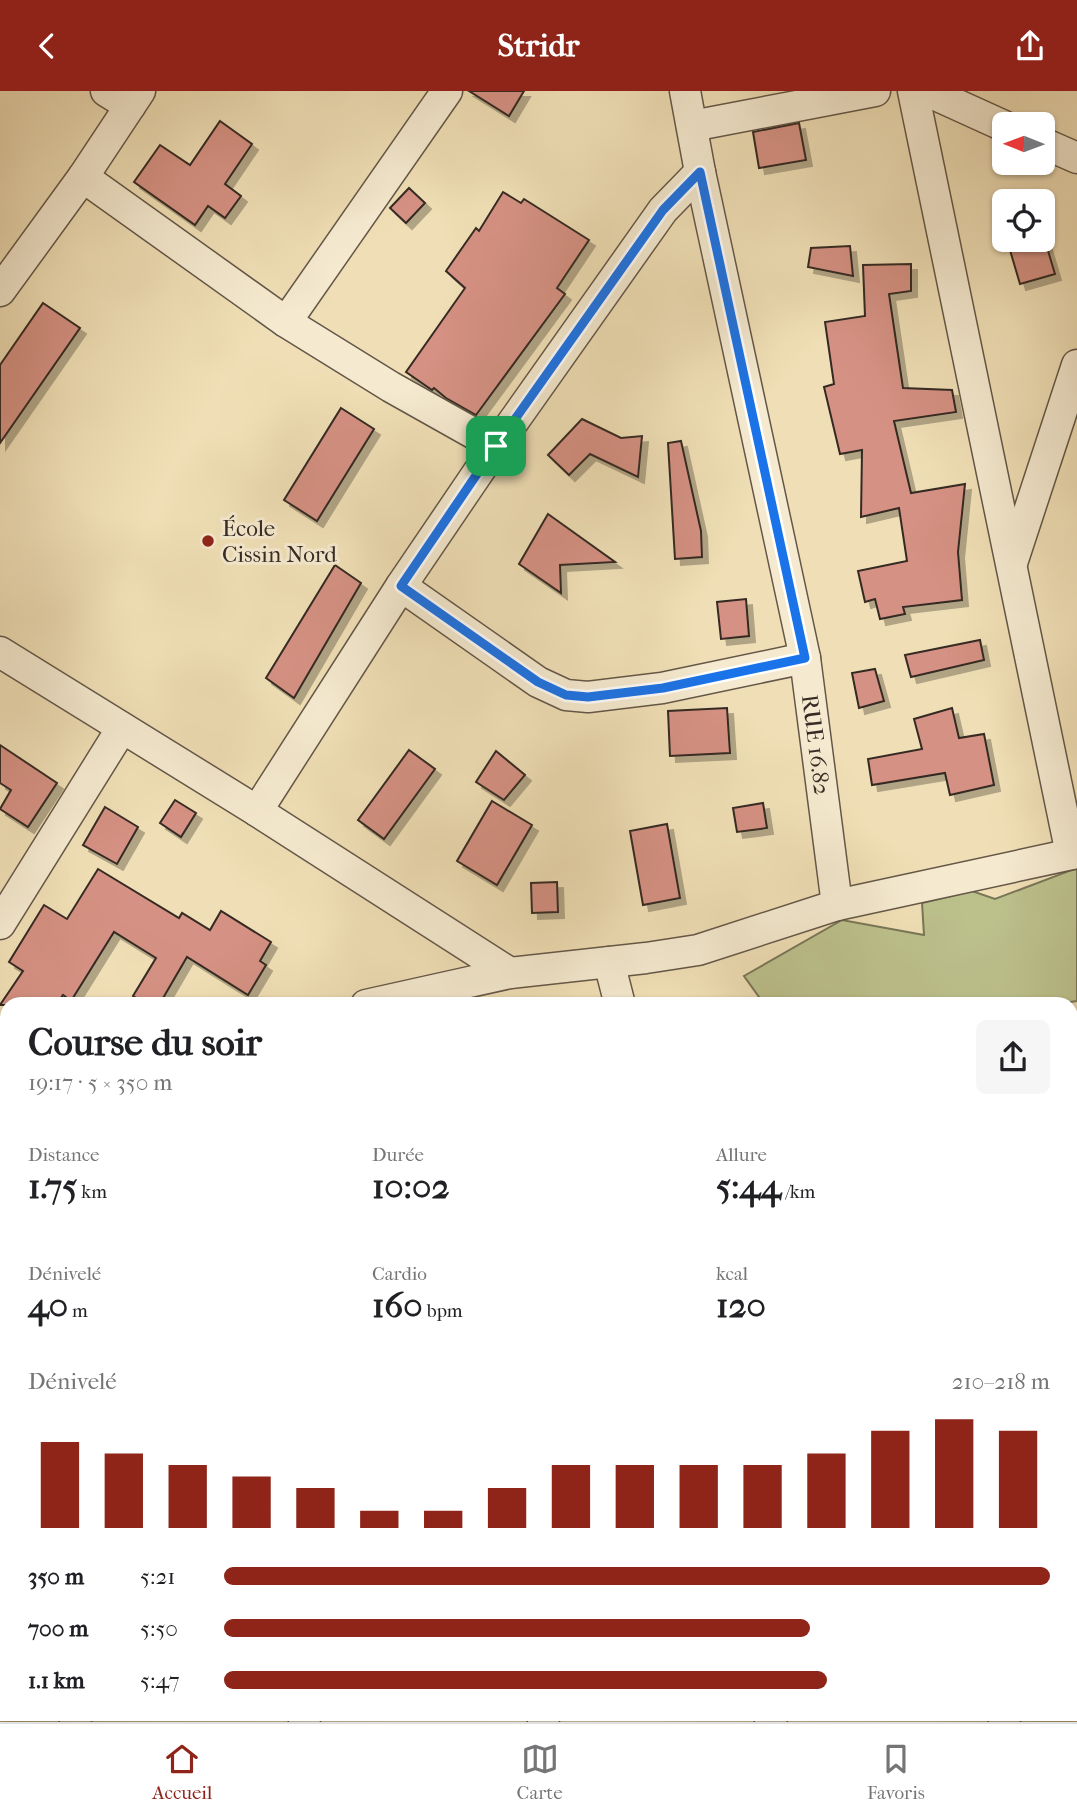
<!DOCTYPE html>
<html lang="fr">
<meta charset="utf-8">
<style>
body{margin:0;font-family:"IM FELL French Canon",serif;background:#f6f6f6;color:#202124;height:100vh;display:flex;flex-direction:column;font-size:26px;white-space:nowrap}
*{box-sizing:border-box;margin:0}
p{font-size:23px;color:#757577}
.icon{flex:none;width:38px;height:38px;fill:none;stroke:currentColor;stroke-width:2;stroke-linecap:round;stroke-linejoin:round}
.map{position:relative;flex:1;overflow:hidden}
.panel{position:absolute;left:0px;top:906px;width:1078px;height:724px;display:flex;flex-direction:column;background:#fff;border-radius:21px 21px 0 0;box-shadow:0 2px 5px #0004}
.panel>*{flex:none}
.needle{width:46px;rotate:271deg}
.tools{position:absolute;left:992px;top:21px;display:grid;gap:14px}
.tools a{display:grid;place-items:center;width:63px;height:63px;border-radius:10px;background:#fff;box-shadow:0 2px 5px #0004;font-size:35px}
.pin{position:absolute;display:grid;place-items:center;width:60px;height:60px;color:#fff;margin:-30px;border-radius:14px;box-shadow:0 4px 10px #0006}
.round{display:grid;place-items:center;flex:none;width:74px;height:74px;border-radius:10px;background:#f6f6f6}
.headline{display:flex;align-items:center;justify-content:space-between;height:119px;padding:0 28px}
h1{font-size:38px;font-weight:800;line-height:52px}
.stats{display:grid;grid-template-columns:repeat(3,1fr);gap:10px;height:119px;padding:7px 28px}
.stats div{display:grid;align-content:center}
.stats b{font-size:35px;font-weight:800}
.stats small{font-size:19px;font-weight:400}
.stats p{font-size:19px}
.chart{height:196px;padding:14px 28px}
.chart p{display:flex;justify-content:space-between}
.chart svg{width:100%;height:126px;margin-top:7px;stroke:#8f2418;stroke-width:6}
ul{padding:0 28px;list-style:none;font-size:23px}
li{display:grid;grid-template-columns:112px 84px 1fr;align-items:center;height:52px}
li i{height:18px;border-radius:9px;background:#8f2418}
header{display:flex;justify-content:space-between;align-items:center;height:91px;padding:0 28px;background:#8f2418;color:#fff;font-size:32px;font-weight:800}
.tab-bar{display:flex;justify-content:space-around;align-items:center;height:98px;border-top:2px solid #e0e0e0;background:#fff;font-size:19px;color:#757577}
.tab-bar a{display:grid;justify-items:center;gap:4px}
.tab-bar .on{color:#8f2418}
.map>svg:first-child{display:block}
</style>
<header><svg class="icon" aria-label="back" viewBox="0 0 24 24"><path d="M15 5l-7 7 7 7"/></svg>Stridr<svg class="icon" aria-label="share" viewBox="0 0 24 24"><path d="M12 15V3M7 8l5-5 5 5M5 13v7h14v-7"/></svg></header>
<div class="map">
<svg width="1077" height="1631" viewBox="0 0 1077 1631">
<defs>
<filter id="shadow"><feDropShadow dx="6" dy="6" stdDeviation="0" flood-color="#0004"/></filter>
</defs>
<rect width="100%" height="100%" fill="#f0dfb6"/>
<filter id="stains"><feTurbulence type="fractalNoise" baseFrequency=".00286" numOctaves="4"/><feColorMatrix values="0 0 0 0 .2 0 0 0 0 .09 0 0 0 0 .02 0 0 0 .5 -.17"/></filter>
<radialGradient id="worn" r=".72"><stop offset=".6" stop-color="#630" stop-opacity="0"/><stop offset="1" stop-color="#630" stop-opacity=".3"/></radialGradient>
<!-- green -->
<g fill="#bcc18c" stroke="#787658" stroke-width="2">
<path d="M1077 777V910L1051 914 764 913 744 885 842 829 924 844 922 812 972 800 995 808Z"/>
<path d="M1077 1046V1131L1071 1132V1051Z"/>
</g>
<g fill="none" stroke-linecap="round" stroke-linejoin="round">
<!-- river -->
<g stroke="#9bbda9" stroke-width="51">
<path d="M1071 967H1077"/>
<path d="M0 1150 7 1149"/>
</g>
</g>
<!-- building -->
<g fill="#d59183" stroke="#352a24" stroke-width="2" filter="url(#shadow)">
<path d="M469 0H524L509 25Z"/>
<path d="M220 30 252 53 225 93 241 105 225 127 208 115 195 134 134 91 160 54 190 74Z"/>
<path d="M799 32 806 69 759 77 753 41Z"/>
<path d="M409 97 425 112 406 132 390 117Z"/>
<path d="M503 101 521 112 524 108 589 149 557 197 565 203 476 324 446 307 434 297 432 299 406 281 465 197 446 180 476 137 479 140Z"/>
<path d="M1043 143 1055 183 1020 193 1007 149H1043Z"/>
<path d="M850 155 853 185 808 176 811 157Z"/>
<path d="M911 173V200L889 203 903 297 952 299 956 321 894 330 911 402 965 393 958 461 962 509 903 516 905 523 880 528 875 508 865 511 858 480 907 470 899 417 861 426 862 359 840 363 824 296 834 293 825 231 865 225 863 174Z"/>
<path d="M43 212 80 237 0 352V274Z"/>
<path d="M341 317 374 338 317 430 284 409Z"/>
<path d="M582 328 621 347 642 345 638 386 590 363 569 384 548 364Z"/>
<path d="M681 350 701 440 702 466 675 468 668 352Z"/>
<path d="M548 423 615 471 560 474 561 502 519 473Z"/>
<path d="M335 474 361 492 294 607 266 587Z"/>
<path d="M746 508 749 545 721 548 717 511Z"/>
<path d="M980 549 984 569 911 586 905 564Z"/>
<path d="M875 578 884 610 859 617 852 582Z"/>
<path d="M727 617 730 662 670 665 668 620Z"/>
<path d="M952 617 959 647 984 643 994 694 950 704 945 682 872 694 868 668 922 658 914 628Z"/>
<path d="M0 654 57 692 28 736 0 718 11 699 0 692Z"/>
<path d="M409 659 435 678 384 748 358 729Z"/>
<path d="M496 660 525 684 504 709 476 691Z"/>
<path d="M175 709 196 722 181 746 160 732Z"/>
<path d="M492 710 532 734 497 794 457 770Z"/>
<path d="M763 712 767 737 737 741 733 717Z"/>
<path d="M105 716 138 736 117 773 83 754Z"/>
<path d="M667 733 680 807 643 814 630 740Z"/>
<path d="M98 778 179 827 182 822 210 839 221 820 271 851 260 870 266 874 248 904 187 866 159 914H148L133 905 156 867 114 841 71 910 63 904 56 914H0L23 880 9 871 44 814 67 828Z"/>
<path d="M557 791 558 821 532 822 531 792Z"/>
</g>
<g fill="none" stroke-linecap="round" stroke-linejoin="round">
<defs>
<g id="minor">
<path d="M106 0 130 15"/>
<path id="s1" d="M685 0 700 81 805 567 837 814"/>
<path d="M913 0 1071 763"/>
<path d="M927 0 1004 35"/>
<path d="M692 35 875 0"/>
<path d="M1043 52 1077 67"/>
<path d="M83 86 286 231 391 296 496 355"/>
<path d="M0 200 83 86 140 0"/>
<path d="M286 231 447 0"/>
<path d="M1012 472 1077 274"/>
<path d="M401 495 538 591 566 604 588 606 662 597 805 567"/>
<path d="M0 561 257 720 510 882"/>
<path d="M257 720 401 495 496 355 663 119 700 81"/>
<path d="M0 833 122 637"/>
<path d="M609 871 620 914"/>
<path d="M366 914 510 882 646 867 698 859 837 814 1077 762"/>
<path d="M0 993 7 992"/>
<path d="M1071 1147H1077"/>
<path d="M0 1349 7 1348"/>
<path d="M1071 1432 1077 1414"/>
<path d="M75 1631 77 1624"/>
<path d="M304 1631 306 1624"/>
<path d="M543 1631 545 1624"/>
<path d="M770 1631 773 1624"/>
<path d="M1004 1631 1006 1624"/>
</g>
</defs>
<!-- minor casing -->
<use href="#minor" stroke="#645748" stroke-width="33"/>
<!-- minor -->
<use href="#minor" stroke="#f5ead0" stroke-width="30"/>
</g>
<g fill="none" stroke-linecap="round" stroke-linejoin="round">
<defs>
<path id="route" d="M700 81 805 567 663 597 588 606 566 604 538 591 401 495 496 355 663 119Z"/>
</defs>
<!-- route casing -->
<use href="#route" stroke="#fff" stroke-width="14"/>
<!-- route -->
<use href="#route" stroke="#1a73e8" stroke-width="9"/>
</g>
<!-- markers -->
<circle fill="#8f2418" stroke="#f5ead0" stroke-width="2.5" cx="208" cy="450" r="7"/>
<g text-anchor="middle" stroke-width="6" stroke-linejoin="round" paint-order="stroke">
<!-- poi labels -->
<g font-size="23" fill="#352a24" stroke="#f5ead0" text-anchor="start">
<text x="222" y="445">École<tspan x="222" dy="26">Cissin Nord</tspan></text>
</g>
<!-- street labels -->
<g font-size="23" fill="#352a24" stroke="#f5ead0">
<text dy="8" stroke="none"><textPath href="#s1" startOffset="667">RUE 16.82</textPath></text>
</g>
</g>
<rect width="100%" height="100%" filter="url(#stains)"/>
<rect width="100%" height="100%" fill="url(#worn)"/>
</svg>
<div class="tools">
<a><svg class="needle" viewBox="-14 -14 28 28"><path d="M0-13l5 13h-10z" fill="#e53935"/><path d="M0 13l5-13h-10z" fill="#757577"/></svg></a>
<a><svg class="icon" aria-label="locate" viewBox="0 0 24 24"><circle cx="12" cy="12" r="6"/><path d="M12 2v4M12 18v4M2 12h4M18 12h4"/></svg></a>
</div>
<div class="pin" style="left:496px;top:355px;background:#1e9e55"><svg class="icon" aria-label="arrive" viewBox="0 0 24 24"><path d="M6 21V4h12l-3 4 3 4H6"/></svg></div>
<section class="panel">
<div class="headline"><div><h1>Course du soir</h1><p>19:17 · 5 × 350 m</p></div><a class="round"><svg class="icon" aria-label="share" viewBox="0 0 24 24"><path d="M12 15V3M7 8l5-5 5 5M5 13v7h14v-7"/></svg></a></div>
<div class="stats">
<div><p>Distance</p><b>1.75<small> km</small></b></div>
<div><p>Durée</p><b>10:02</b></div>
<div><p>Allure</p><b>5:44<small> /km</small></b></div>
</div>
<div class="stats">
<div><p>Dénivelé</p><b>40<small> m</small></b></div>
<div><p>Cardio</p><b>160<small> bpm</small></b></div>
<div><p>kcal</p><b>120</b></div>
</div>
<div class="chart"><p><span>Dénivelé</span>210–218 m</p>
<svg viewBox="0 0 160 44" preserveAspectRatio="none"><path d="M5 44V14M15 44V18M25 44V22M35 44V26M45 44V30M55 44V38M65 44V38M75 44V30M85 44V22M95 44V22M105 44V22M115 44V22M125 44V18M135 44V10M145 44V6M155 44V10"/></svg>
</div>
<ul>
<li><b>350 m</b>5:21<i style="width:100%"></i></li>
<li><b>700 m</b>5:50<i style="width:71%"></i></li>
<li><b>1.1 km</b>5:47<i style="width:73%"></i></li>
</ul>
</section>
</div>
<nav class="tab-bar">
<a class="on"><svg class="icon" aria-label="home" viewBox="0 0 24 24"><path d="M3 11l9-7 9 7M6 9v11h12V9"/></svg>Accueil</a>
<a><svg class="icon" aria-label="map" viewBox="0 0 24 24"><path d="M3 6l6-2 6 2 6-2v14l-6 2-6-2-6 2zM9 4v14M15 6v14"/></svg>Carte</a>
<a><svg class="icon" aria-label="saved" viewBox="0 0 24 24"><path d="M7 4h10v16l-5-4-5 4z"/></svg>Favoris</a>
</nav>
